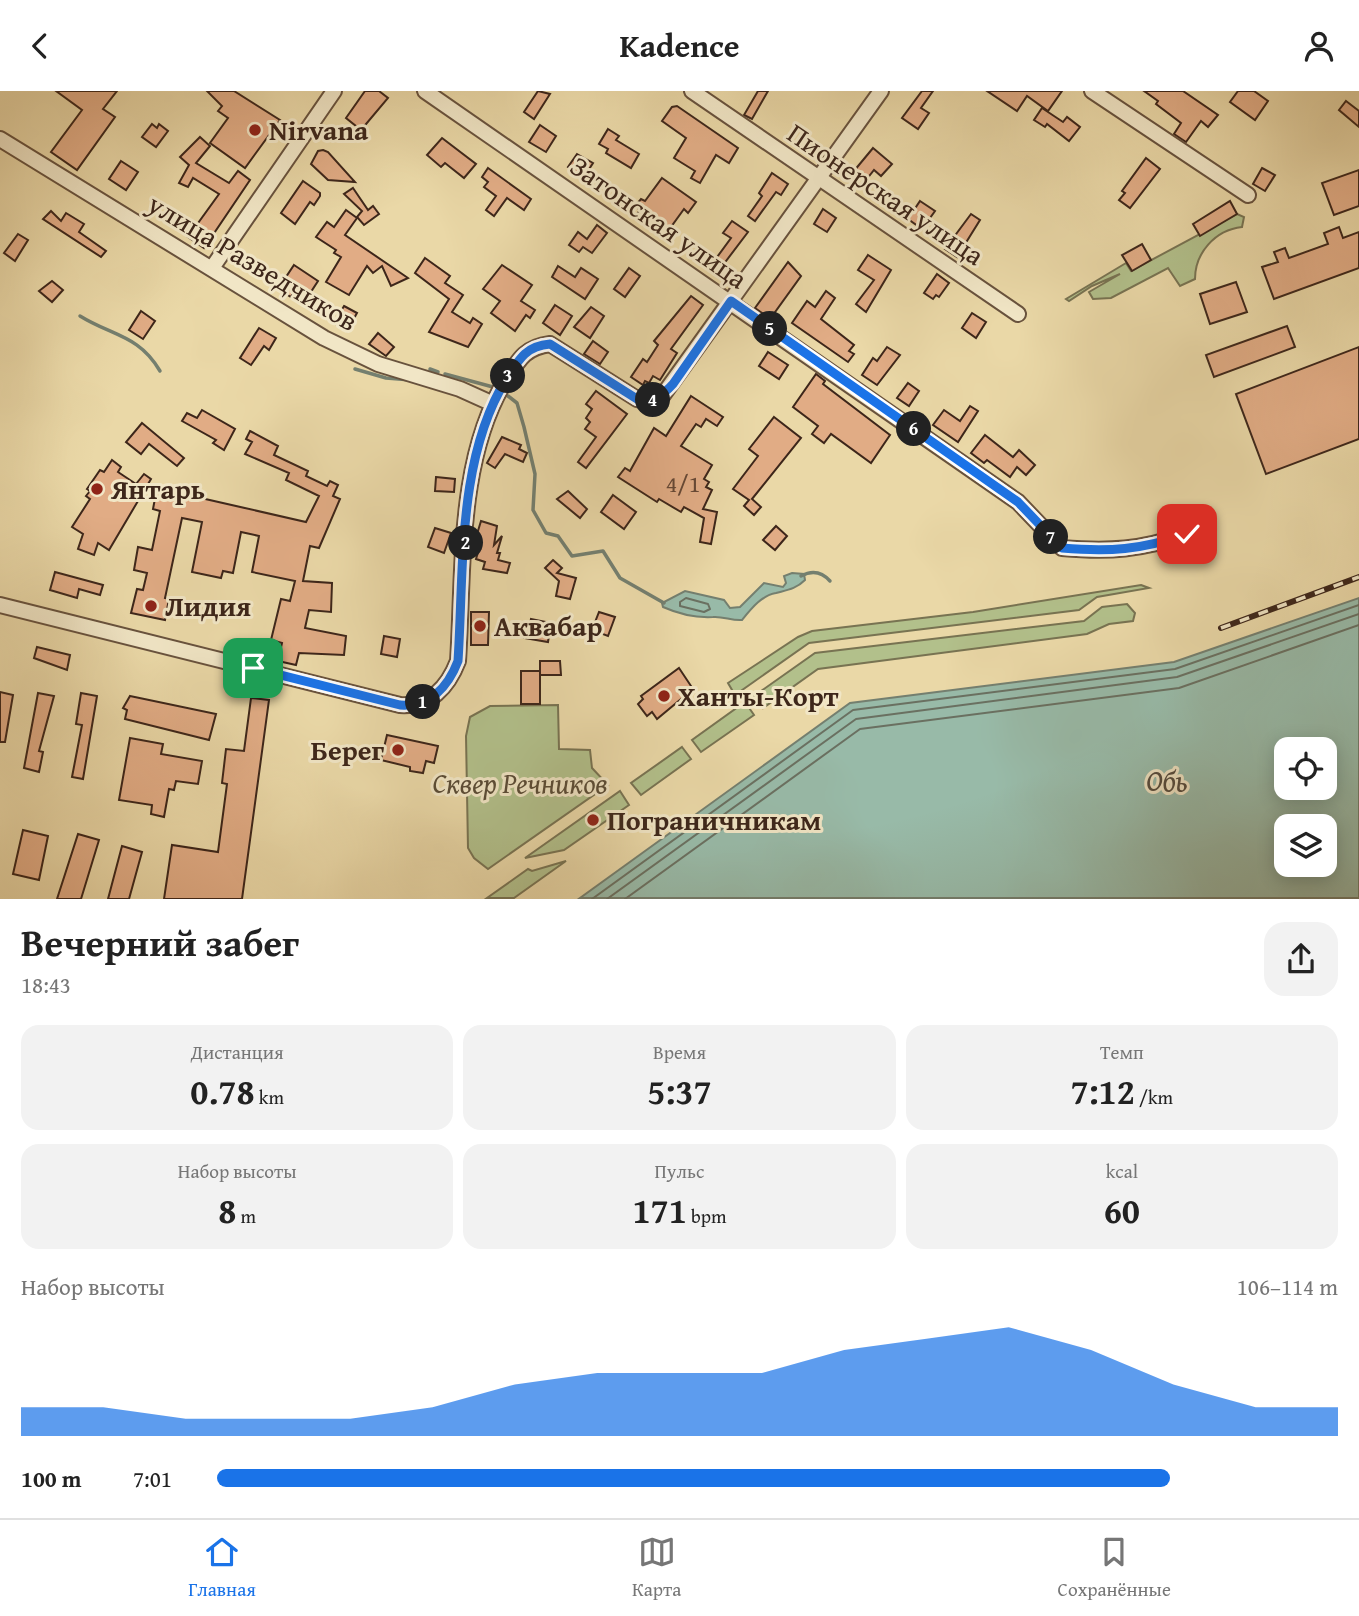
<!DOCTYPE html>
<html lang="ru">
<meta charset="utf-8">
<style>
body{margin:0;font-family:"Gentium Book Plus",serif;background:#f2f2f2;color:#222;height:100vh;display:flex;flex-direction:column;font-size:26px;white-space:nowrap}
*{box-sizing:border-box;margin:0}
p{font-size:23px;color:#767676}
.icon{flex:none;width:38px;height:38px;fill:none;stroke:currentColor;stroke-width:2;stroke-linecap:round;stroke-linejoin:round}
.map{position:relative;height:808px;overflow:hidden}
.panel{display:flex;flex-direction:column;background:#fff;flex:1}
.panel>*{flex:none}
.controls{position:absolute;left:1274px;top:646px;display:grid;gap:14px}
.controls a{display:grid;place-items:center;width:63px;height:63px;border-radius:14px;background:#fff;box-shadow:0 4px 18px #0003;font-size:35px}
.pin{position:absolute;display:grid;place-items:center;width:60px;height:60px;color:#fff;margin:-30px;border-radius:14px;box-shadow:0 4px 10px #0006}
.km{position:absolute;width:35px;height:35px;margin:-18px;border-radius:50%;background:#222;color:#fff;font-size:19px;line-height:35px;text-align:center}
.round{display:grid;place-items:center;flex:none;width:74px;height:74px;border-radius:21px;background:#f2f2f2}
.head{display:flex;align-items:center;justify-content:space-between;height:119px;padding:0 21px}
h1{font-size:38px;font-weight:800;line-height:52px}
.figures{display:grid;grid-template-columns:repeat(3,1fr);gap:10px;height:119px;padding:7px 21px}
.figures div{display:grid;align-content:center;border-radius:18px;background:#f2f2f2;text-align:center}
.figures b{font-size:35px;font-weight:800}
.figures small{font-size:19px;font-weight:400}
.figures p{font-size:19px}
.chart{height:196px;padding:14px 21px}
.chart p{display:flex;justify-content:space-between}
.chart svg{width:100%;height:126px;margin-top:7px;fill:#1a73e8;opacity:.7}
ul{padding:0 21px;list-style:none;font-size:23px}
li{display:grid;grid-template-columns:112px 84px 1fr;align-items:center;height:52px}
li i{height:18px;border-radius:9px;background:#1a73e8}
header{display:flex;justify-content:space-between;align-items:center;height:91px;padding:0 21px;background:#fff;font-size:32px;font-weight:800}
.dock{display:flex;justify-content:space-around;align-items:center;height:98px;border-top:2px solid #e0e0e0;background:#fff;font-size:19px;color:#767676}
.dock a{display:grid;justify-items:center;gap:4px}
.dock .selected{color:#1a73e8}
.map>svg:first-child{display:block}
</style>
<header><svg class="icon" aria-label="back" viewBox="0 0 24 24"><path d="M15 5l-7 7 7 7"/></svg>Kadence<svg class="icon" aria-label="person" viewBox="0 0 24 24"><circle cx="12" cy="8" r="4"/><path d="M4 21q1-7 8-7t8 7"/></svg></header>
<div class="map">
<svg width="1359" height="808" viewBox="0 0 1359 808">
<rect width="100%" height="100%" fill="#ead8a7"/>
<filter id="stains"><feTurbulence type="fractalNoise" baseFrequency=".00286" numOctaves="4"/><feColorMatrix values="0 0 0 0 .2 0 0 0 0 .09 0 0 0 0 .02 0 0 0 .5 -.17"/></filter>
<radialGradient id="worn" r=".72"><stop offset=".6" stop-color="#630" stop-opacity="0"/><stop offset="1" stop-color="#630" stop-opacity=".3"/></radialGradient>
<!-- green -->
<g fill="#b2c08b" stroke="#787352" stroke-width="2">
<path d="M1237 123 1244 126 1242 136C1215 139 1195 162 1195 188L1180 195 1168 177 1111 207 1093 208 1089 201 1120 183 1092 195 1069 210 1066 208 1126 172 1131 180Z"/>
<path d="M1141 494 1149 497 1097 506 1079 519 809 552 735 604 728 592 798 546 812 540 973 521Z"/>
<path d="M1127 513 1135 522 1133 530 1109 533 1087 543 818 578 763 617 754 605 815 562 1084 530 1102 516Z"/>
<path d="M745 611 754 624 701 661 692 649Z"/>
<path d="M558 614 559 658 590 659 592 677 608 694 488 778 474 767 468 757 466 645 470 626 490 615Z"/>
<path d="M682 656 691 668 641 704 631 692Z"/>
<path d="M620 700 629 714 564 759 525 767Z"/>
<path d="M566 770 514 807H487L528 778 532 780Z"/>
</g>
<!-- water -->
<g fill="#98baa8" stroke="#747f6f" stroke-width="2" fill-rule="evenodd">
<path d="M792 482 804 483 805 489C796 498 787 499 776 502 762 504 751 518 742 529 732 530 723 525 713 526 695 527 681 524 663 516L662 512 685 500 724 509 730 517 740 516 764 492 783 496 786 492 784 485Z"/>
<path d="M1359 507V807H580L850 612 1174 571ZM1286 658H1325V696H1286ZM1286 735H1325V774H1286Z"/>
</g>
<g fill="none" stroke-linecap="round" stroke-linejoin="round">
<!-- shore -->
<g stroke="#6a7061" stroke-width="2">
<path d="M686 507 708 513 710 518 704 521 680 515V511Z"/>
<path d="M592 808 853 619 1175 578 1359 514"/>
<path d="M607 808 856 628 1177 586 1359 523"/>
<path d="M625 808 860 638 1179 597 1359 534"/>
</g>
<!-- stream -->
<g stroke="#747f6f" stroke-width="3.5">
<path d="M80 225C112 245 139 244 160 280"/>
<path d="M355 278 386 287 411 289"/>
<path d="M430 278 438 281"/>
<path d="M445 283 493 296"/>
<path d="M508 305 517 312 524 336 535 383 533 419 546 442 558 445 572 465 603 460 620 487 664 512"/>
<path d="M801 485C812 479 822 481 830 490"/>
</g>
</g>
<!-- building -->
<g fill="#e1ac85" stroke="#3d261a" stroke-width="2">
<path d="M56 0H117L103 18 115 26 77 79 51 61 82 19Z"/>
<path d="M207 0H234L280 29 245 77 210 52 228 27 218 20 222 15Z"/>
<path d="M365 0H379L388 7 361 39 346 27Z"/>
<path d="M538 0 550 3 534 28 524 21Z"/>
<path d="M758 0H768L752 28 744 24Z"/>
<path d="M922 0H933L921 17 929 22 918 38 902 27Z"/>
<path d="M987 0H1062L1048 20 1027 5 1017 20Z"/>
<path d="M1144 0H1183L1218 24 1208 36 1201 30 1186 51 1174 43 1181 32 1156 13 1158 10Z"/>
<path d="M1238 0H1254L1268 10 1255 29 1230 11Z"/>
<path d="M1346 10 1359 20V36L1339 19Z"/>
<path d="M677 15 738 57 729 72 716 64 700 92 691 87 695 80 674 67 686 47 662 30 672 16Z"/>
<path d="M1042 17 1063 31 1067 26 1080 36 1069 50 1047 33 1045 36 1034 29Z"/>
<path d="M152 33 157 37 159 33 168 40 156 56 142 46Z"/>
<path d="M540 34 556 45 546 61 529 51Z"/>
<path d="M608 38 619 45 616 49 639 63 631 77 606 62 608 58 599 53Z"/>
<path d="M200 46 210 55 196 72 229 92 238 80 250 89 204 157 188 146 219 103 193 87 188 96 179 92 189 74 180 66Z"/>
<path d="M442 47 476 73 464 87 445 72 441 76 427 64Z"/>
<path d="M873 57 892 73 881 85 874 79 866 89 862 85 856 92 849 86Z"/>
<path d="M323 59 328 61 355 91 328 89 311 73 318 60Z"/>
<path d="M577 63 593 72 584 86 568 76Z"/>
<path d="M1146 67 1160 78 1130 117 1119 109 1125 102 1122 100Z"/>
<path d="M121 70 138 81 126 99 109 88Z"/>
<path d="M488 77 531 108 524 119 507 107 494 125 486 119 496 105 484 96 488 91 482 86Z"/>
<path d="M1262 77 1275 84 1265 100 1253 93Z"/>
<path d="M1359 79V115L1334 124 1322 92Z"/>
<path d="M772 82 788 93 781 104 776 101 755 130 748 125 762 105 759 102Z"/>
<path d="M662 87 696 111 688 122 684 118 668 140 647 125 645 129 637 123 640 119 635 115 641 108 645 110Z"/>
<path d="M303 90 320 102V105L314 114 310 111 295 133 281 122Z"/>
<path d="M353 97 368 119 373 115 379 123 364 134 357 126 362 120 344 103Z"/>
<path d="M920 110 935 120 922 138 908 128Z"/>
<path d="M1230 110 1237 123 1200 145 1193 133Z"/>
<path d="M823 118 836 127 827 141 814 133Z"/>
<path d="M346 119 357 127 345 144 408 187 391 195 382 175 373 182 367 175 349 204 326 191 341 166 334 162 336 159 316 146 327 131 334 136Z"/>
<path d="M51 120 61 130 66 122 84 133 79 141 106 160 101 166 43 128Z"/>
<path d="M971 123 980 129 957 166 945 158Z"/>
<path d="M732 130 748 141 720 178 712 173 731 147 723 142Z"/>
<path d="M597 134 607 142 592 162 583 156 579 161 569 154 578 141 587 148Z"/>
<path d="M1339 136 1343 147 1359 141V177L1274 208 1262 176 1278 171 1274 161 1285 157 1289 167 1328 153 1324 142Z"/>
<path d="M18 143 28 149 15 170 4 162Z"/>
<path d="M1142 153 1151 169 1132 180 1122 164Z"/>
<path d="M868 164 891 179 866 221 856 213 874 189 858 179Z"/>
<path d="M425 167 450 185 445 192 463 204 452 221 470 232 473 227 482 233 468 256 429 241 449 208 415 182Z"/>
<path d="M788 171 801 185 770 228 755 217Z"/>
<path d="M294 174 318 190 305 210 293 202 291 206 278 198Z"/>
<path d="M502 174 532 194 521 210 535 219 530 227 526 224 515 240 491 222 500 210 483 198Z"/>
<path d="M558 175 575 186 581 177 598 188 585 208 552 186Z"/>
<path d="M629 177 640 185 625 206 614 198Z"/>
<path d="M937 183 949 192 939 206 936 204 933 208 924 202Z"/>
<path d="M52 190 63 199 52 211 39 200Z"/>
<path d="M1236 191 1247 221 1210 233 1200 203Z"/>
<path d="M826 200 835 207 821 228 854 254 849 260 854 263 848 271 792 232 807 210 815 216Z"/>
<path d="M691 205 703 214 671 258 677 262 660 289 653 285 649 292 645 290 643 294 631 286 643 268 647 271 658 254 654 250Z"/>
<path d="M555 214 572 225 560 244 543 232Z"/>
<path d="M344 215 357 222 347 240 334 232Z"/>
<path d="M591 216 604 225 590 247 574 236Z"/>
<path d="M141 220 155 230 143 248 129 239Z"/>
<path d="M972 222 986 231 976 247 962 237Z"/>
<path d="M1287 235 1295 256 1214 286 1206 264Z"/>
<path d="M259 237 276 247 269 259 264 255 251 274 240 267Z"/>
<path d="M378 242 394 256 386 265 369 253Z"/>
<path d="M593 250 608 261 600 273 584 263Z"/>
<path d="M887 256 900 264 877 294 862 284 873 267 877 270Z"/>
<path d="M1359 256V348L1266 383 1236 303Z"/>
<path d="M768 261 788 274 779 288 759 275Z"/>
<path d="M816 283 825 290 823 293 890 344 871 372 831 343 824 352 812 343 818 335 793 316Z"/>
<path d="M908 292 919 300 909 315 897 307Z"/>
<path d="M596 300 627 323 586 377 578 371 596 346 585 338 590 331 586 327 592 318 586 313Z"/>
<path d="M691 305 723 326 717 335 706 328 701 336 696 333 681 355 712 374 704 388 709 391 706 396 712 399 703 418 717 421 711 453 700 451 704 427 684 416 681 421 659 408 657 411 618 386 625 377 630 380 654 337 666 345Z"/>
<path d="M970 315 978 320 958 351 933 334 944 319 960 330Z"/>
<path d="M202 319 235 338 224 359 213 352 216 349 182 330 187 322 197 327Z"/>
<path d="M774 326 801 347 752 408 761 416 754 424 744 415 749 409 733 398 758 365 749 358Z"/>
<path d="M142 332 184 367 177 375 149 353 141 363 126 351Z"/>
<path d="M250 340 278 355 274 364 308 380 306 385 327 395 330 390 338 394 333 405 340 408 319 457 310 455 303 490 332 492 331 521 309 519 305 537 346 545 344 564 299 562 296 574 278 570 282 552 271 549 281 508 290 510 295 490 252 481 259 445 241 441 233 482 223 480 221 487 192 481 202 431 182 427 165 507 169 508 165 529 131 522 137 498 143 499 147 482 134 479 138 456 152 459 160 420 153 418 157 397 306 431 319 405 286 389 289 382 245 363 252 351 246 348Z"/>
<path d="M985 344 1013 366 1019 359 1035 374 1026 384 1017 376 1010 386 987 369 984 372 971 362Z"/>
<path d="M502 346 521 354 519 358 527 362 523 371 505 363 495 377 487 372Z"/>
<path d="M112 369 121 376 118 381 136 393 144 383 151 388 109 459 98 452 94 464 78 458 83 443 72 436 90 408 86 405 90 400 87 398 100 379 104 381Z"/>
<path d="M436 386 455 388 454 401 435 400Z"/>
<path d="M568 400 587 418 580 427 557 408Z"/>
<path d="M613 404 636 421 624 438 601 421Z"/>
<path d="M481 430 497 435 494 454 502 445 497 462H500L498 469 510 472 507 482 483 478 485 471 476 468 480 455 474 453Z"/>
<path d="M776 435 787 445 775 459 763 449Z"/>
<path d="M435 437 451 442 444 462 428 456Z"/>
<path d="M553 469 562 477 557 482 576 487 570 508 556 505 559 490 545 477Z"/>
<path d="M55 481 103 494 100 504 79 498 77 507 50 499Z"/>
<path d="M471 521H489L488 554H471Z"/>
<path d="M599 521 615 526 608 545 592 539Z"/>
<path d="M531 528 551 532 548 551 524 547 526 533H530Z"/>
<path d="M384 545 400 548 397 566 381 563Z"/>
<path d="M37 556 70 564 67 579 34 567Z"/>
<path d="M540 570H560L561 584H540Z"/>
<path d="M679 577 693 598 657 628 652 621 647 625 638 613 643 608 641 605Z"/>
<rect x="521" y="580" width="19" height="33"/>
<path d="M0 601 13 604 5 651H0Z"/>
<path d="M38 602 54 605 39 660 43 661 39 681 24 677Z"/>
<path d="M81 602 97 605 83 688 72 686 82 634 76 633Z"/>
<path d="M130 605 216 623 209 649 125 628 127 619 123 617Z"/>
<path d="M251 607 269 609 242 808H164L172 754 218 761 227 693 222 692 226 658 244 660Z"/>
<path d="M387 644 438 655 434 672 426 670 423 682 410 680V676L381 669Z"/>
<path d="M130 647 163 653 161 663 202 670 198 693 176 690 174 699 169 698 164 726 151 723 152 714 119 709Z"/>
<path d="M23 739 48 745 39 789 13 783Z"/>
<path d="M78 743 99 749 81 808H57Z"/>
<path d="M122 755 142 761 129 808H108Z"/>
</g>
<g fill="none" stroke-linecap="round" stroke-linejoin="round">
<defs>
<g id="minor">
<path d="M425 0 1018 411 1062 457C1109 461 1141 459 1187 443"/>
<path d="M692 0 1018 223"/>
<path d="M1092 0 1248 104"/>
<path d="M0 48 324 247 378 273 460 298 491 312"/>
<path d="M212 177 334 0"/>
<path d="M0 514 400 614C430 616 448 596 458 570 464 478 457 366 507 287 519 268 526 256 550 253L637 308 650 311 663 304 881 0"/>
</g>
</defs>
<!-- minor casing -->
<use href="#minor" stroke="#68523d" stroke-width="18"/>
<!-- minor -->
<use href="#minor" stroke="#f1e6c6" stroke-width="14"/>
<defs>
<path id="rail" d="M1221 537 1359 486"/>
</defs>
<!-- rail casing -->
<use href="#rail" stroke="#3d261a" stroke-width="6"/>
<!-- rail -->
<use href="#rail" stroke="#f1e6c6" stroke-width="3.5" stroke-dasharray="10" stroke-linecap="butt"/>
</g>
<g fill="none" stroke-linecap="round" stroke-linejoin="round">
<defs>
<path id="route" d="M253 577 400 614C430 616 448 596 458 570 464 478 457 366 507 287 519 268 526 255 550 253L637 308C654 311 662 305 673 293L731 210 1018 411 1062 457C1109 461 1141 459 1187 443"/>
</defs>
<!-- route casing -->
<use href="#route" stroke="#fff" stroke-width="14"/>
<!-- route -->
<use href="#route" stroke="#1a73e8" stroke-width="9"/>
</g>
<!-- markers -->
<g fill="#8f2418" stroke="#f1e6c6" stroke-width="2.5">
<circle cx="255" cy="39" r="7"/>
<circle cx="97" cy="398" r="7"/>
<circle cx="151" cy="515" r="7"/>
<circle cx="480" cy="535" r="7"/>
<circle cx="664" cy="605" r="7"/>
<circle cx="398" cy="659" r="7"/>
<circle cx="593" cy="729" r="7"/>
</g>
<g text-anchor="middle" stroke-width="6" stroke-linejoin="round" paint-order="stroke">
<!-- number labels -->
<g font-size="24" fill="#664835">
<text x="683" y="401">4/1</text>
</g>
<!-- poi labels -->
<g font-size="28" font-weight="bold" fill="#3d261a" stroke="#f1e6c6" text-anchor="start">
<text x="269" y="49">Nirvana</text>
<text x="111" y="408">Янтарь</text>
<text x="165" y="525">Лидия</text>
<text x="494" y="545">Аквабар</text>
<text x="678" y="615">Ханты-Корт</text>
<text x="384" y="669" text-anchor="end">Берег</text>
<text x="607" y="739">Пограничникам</text>
</g>
<!-- street labels -->
<g font-size="28" fill="#3d261a" stroke="#f1e6c6">
<text transform="translate(886 103) rotate(34)" y="10">Пионерская улица</text>
<text transform="translate(659 131) rotate(35)" y="10">Затонская улица</text>
<text transform="translate(253 171) rotate(31)" y="10">улица Разведчиков</text>
</g>
<!-- park labels -->
<g font-size="28" font-style="italic" fill="#5a4c36" stroke="#f1e6c6">
<text x="520" y="702">Сквер Речников</text>
</g>
<!-- water labels -->
<g font-size="30" font-style="italic" fill="#544b3e" stroke="#f1e6c6">
<text x="1167" y="700">Обь</text>
</g>
</g>
<rect width="100%" height="100%" filter="url(#stains)"/>
<rect width="100%" height="100%" fill="url(#worn)"/>
</svg>
<div class="controls">
<a><svg class="icon" aria-label="locate" viewBox="0 0 24 24"><circle cx="12" cy="12" r="6"/><path d="M12 2v4M12 18v4M2 12h4M18 12h4"/></svg></a>
<a><svg class="icon" aria-label="layers" viewBox="0 0 24 24"><path d="M12 4l9 5-9 5-9-5zM3 14l9 5 9-5"/></svg></a>
</div>
<div class="pin" style="left:253px;top:577px;background:#1e9e55"><svg class="icon" aria-label="arrive" viewBox="0 0 24 24"><path d="M6 21V4h12l-3 4 3 4H6"/></svg></div>
<div class="pin" style="left:1187px;top:443px;background:#d93025"><svg class="icon" aria-label="check" viewBox="0 0 24 24"><path d="M5 12l5 5 9-10"/></svg></div>
<b class="km" style="left:423px;top:611px">1</b>
<b class="km" style="left:466px;top:452px">2</b>
<b class="km" style="left:508px;top:285px">3</b>
<b class="km" style="left:653px;top:309px">4</b>
<b class="km" style="left:770px;top:238px">5</b>
<b class="km" style="left:914px;top:338px">6</b>
<b class="km" style="left:1051px;top:446px">7</b>
</div>
<section class="panel">
<div class="head"><div><h1>Вечерний забег</h1><p>18:43</p></div><a class="round"><svg class="icon" aria-label="share" viewBox="0 0 24 24"><path d="M12 15V3M7 8l5-5 5 5M5 13v7h14v-7"/></svg></a></div>
<div class="figures">
<div><p>Дистанция</p><b>0.78<small> km</small></b></div>
<div><p>Время</p><b>5:37</b></div>
<div><p>Темп</p><b>7:12<small> /km</small></b></div>
</div>
<div class="figures">
<div><p>Набор высоты</p><b>8<small> m</small></b></div>
<div><p>Пульс</p><b>171<small> bpm</small></b></div>
<div><p>kcal</p><b>60</b></div>
</div>
<div class="chart"><p><span>Набор высоты</span>106–114 m</p>
<svg viewBox="0 0 160 44" preserveAspectRatio="none"><path d="M0 44V34L10 34L20 38L30 38L40 38L50 34L60 26L70 22L80 22L90 22L100 14L110 10L120 6L130 14L140 26L150 34L160 34V44z"/></svg>
</div>
<ul>
<li><b>100 m</b>7:01<i style="width:85%"></i></li>
</ul>
</section>
<nav class="dock">
<a class="selected"><svg class="icon" aria-label="home" viewBox="0 0 24 24"><path d="M3 11l9-7 9 7M6 9v11h12V9"/></svg>Главная</a>
<a><svg class="icon" aria-label="map" viewBox="0 0 24 24"><path d="M3 6l6-2 6 2 6-2v14l-6 2-6-2-6 2zM9 4v14M15 6v14"/></svg>Карта</a>
<a><svg class="icon" aria-label="saved" viewBox="0 0 24 24"><path d="M7 4h10v16l-5-4-5 4z"/></svg>Сохранённые</a>
</nav>
